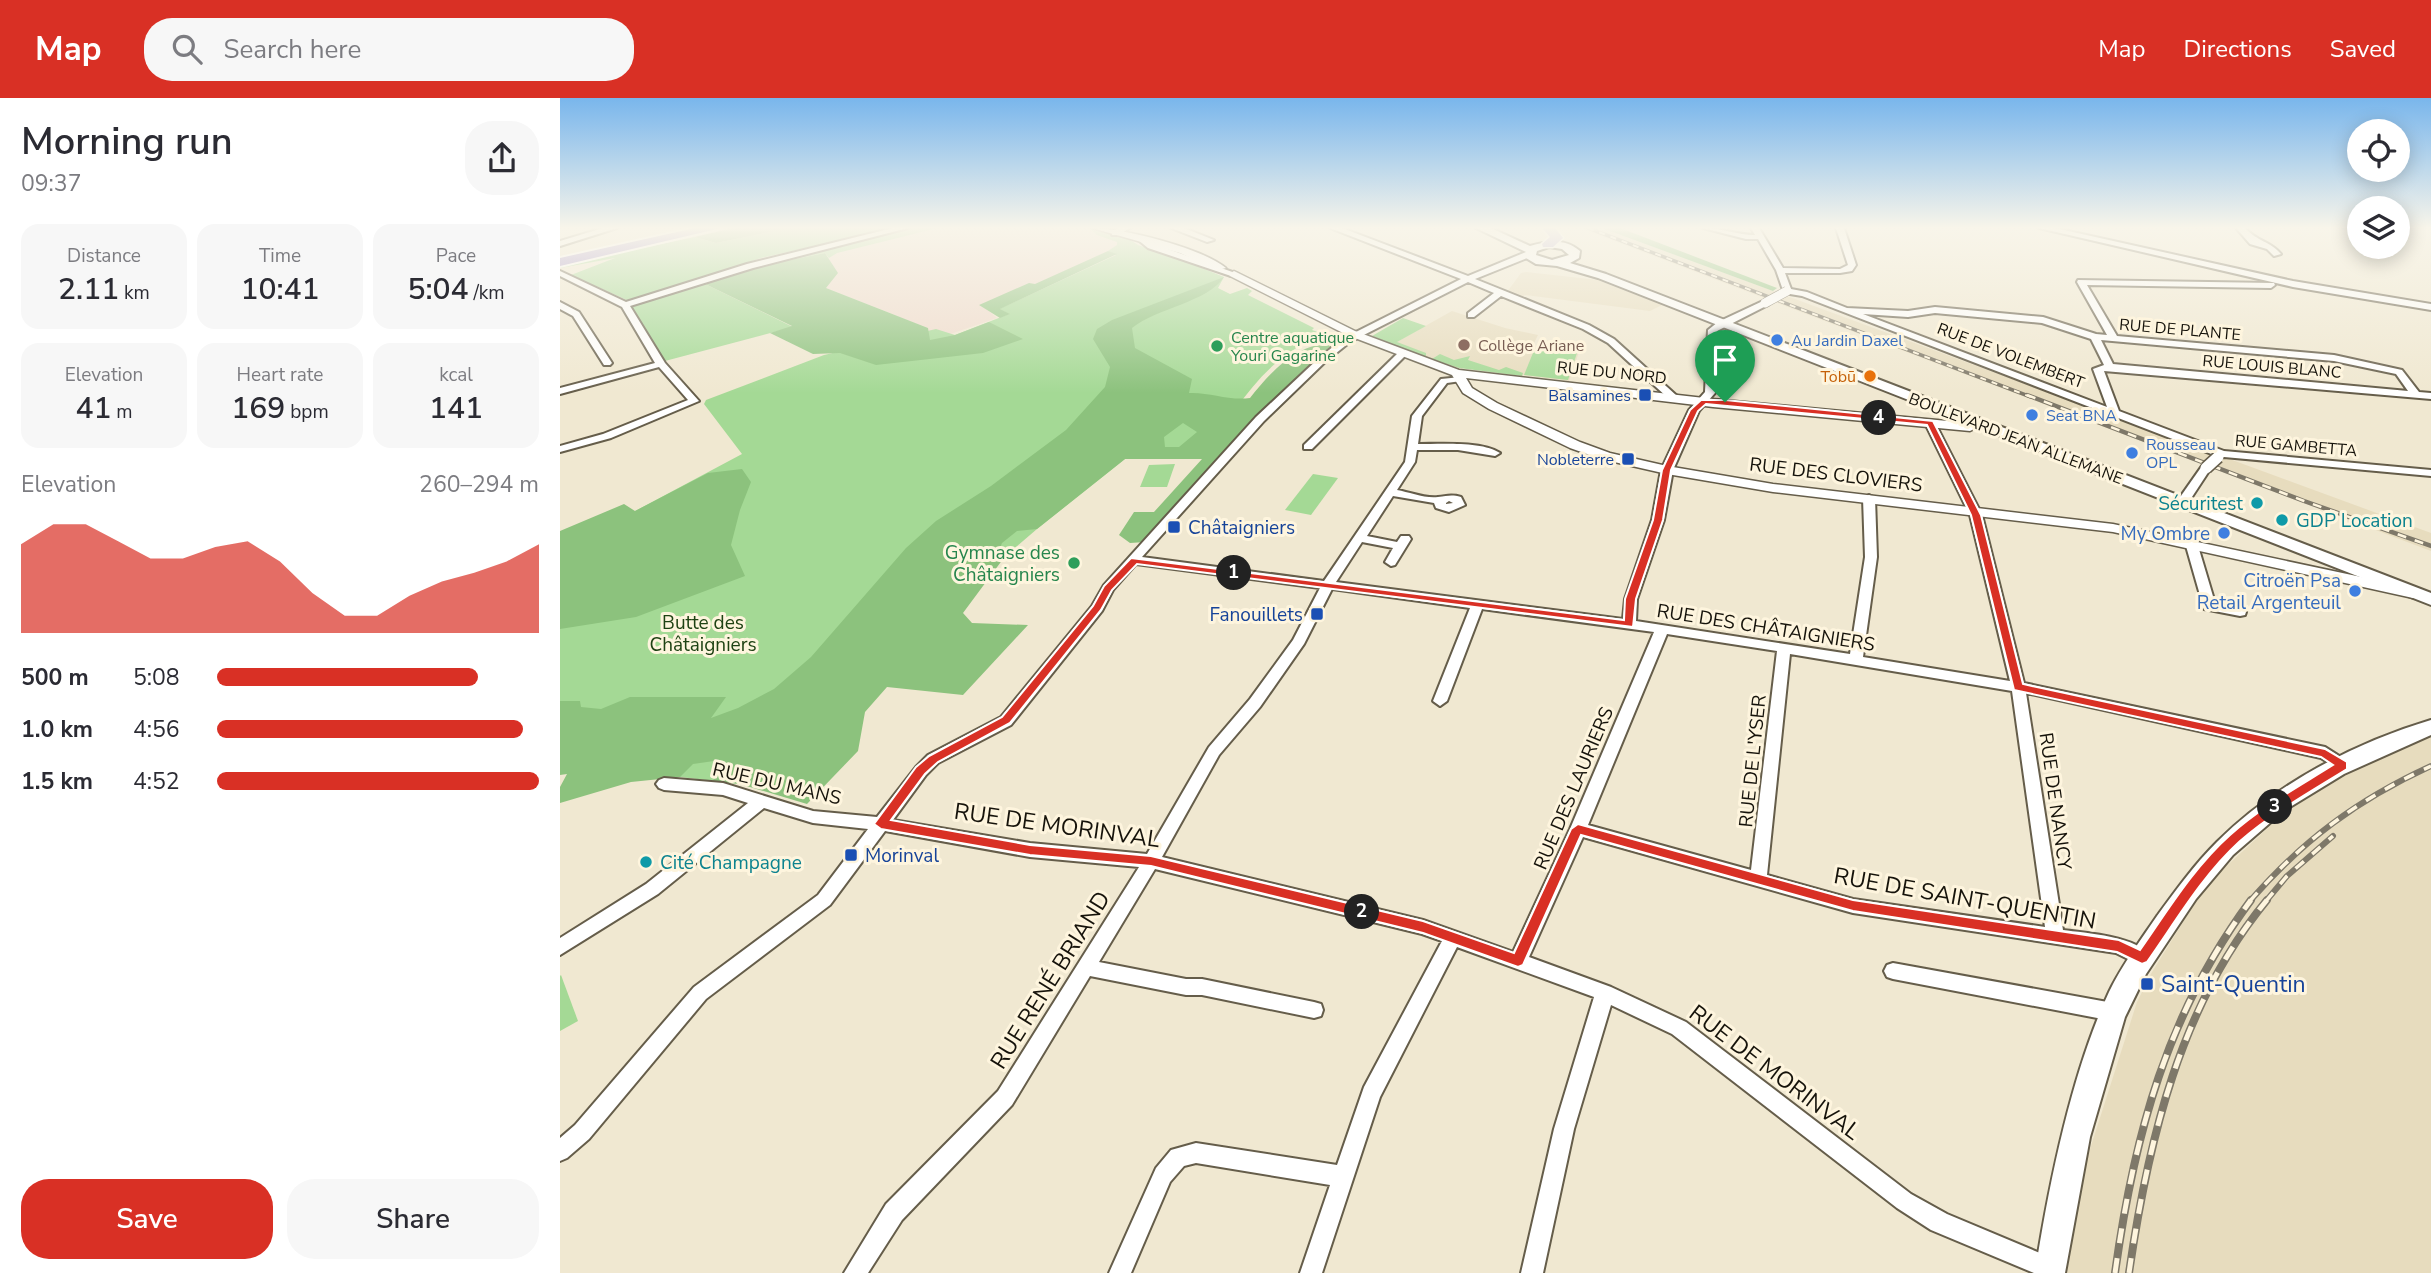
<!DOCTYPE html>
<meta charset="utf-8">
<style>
body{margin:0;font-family:"Nunito Sans",sans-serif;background:#f7f7f7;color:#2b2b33;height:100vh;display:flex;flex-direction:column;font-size:26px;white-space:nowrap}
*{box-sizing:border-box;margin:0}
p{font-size:23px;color:#7c7c81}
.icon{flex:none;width:38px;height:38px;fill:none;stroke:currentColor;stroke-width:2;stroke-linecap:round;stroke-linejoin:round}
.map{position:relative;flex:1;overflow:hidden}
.side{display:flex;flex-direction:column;background:#fff;width:560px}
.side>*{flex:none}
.fabs{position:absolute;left:1787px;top:21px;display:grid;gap:14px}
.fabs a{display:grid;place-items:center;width:63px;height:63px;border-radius:50%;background:#fff;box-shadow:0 4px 18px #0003;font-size:35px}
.pin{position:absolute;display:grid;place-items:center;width:60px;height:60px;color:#fff;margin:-72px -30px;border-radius:50% 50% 50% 0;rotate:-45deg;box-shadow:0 0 7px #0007}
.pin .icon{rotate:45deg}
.km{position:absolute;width:35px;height:35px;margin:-18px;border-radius:50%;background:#222;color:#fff;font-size:19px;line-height:35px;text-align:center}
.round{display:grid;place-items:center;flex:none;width:74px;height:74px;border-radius:28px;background:#f7f7f7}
.overview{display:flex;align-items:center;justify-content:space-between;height:119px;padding:0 21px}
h1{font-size:38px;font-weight:600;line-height:52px}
.stats{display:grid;grid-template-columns:repeat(3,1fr);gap:10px;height:119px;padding:7px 21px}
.stats div{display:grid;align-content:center;border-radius:18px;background:#f7f7f7;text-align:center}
.stats b{font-size:30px;font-weight:600}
.stats small{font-size:19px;font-weight:400}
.stats p{font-size:19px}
.chart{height:196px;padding:14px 21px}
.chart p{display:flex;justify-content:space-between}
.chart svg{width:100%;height:126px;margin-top:7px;fill:#d93025;opacity:.7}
.button{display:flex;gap:14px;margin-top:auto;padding:14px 21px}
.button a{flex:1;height:80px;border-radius:28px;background:#d93025;color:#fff;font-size:28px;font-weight:600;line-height:80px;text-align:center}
.button a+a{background:#f7f7f7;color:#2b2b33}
ul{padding:0 21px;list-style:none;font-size:23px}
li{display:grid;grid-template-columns:112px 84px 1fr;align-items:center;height:52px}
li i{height:18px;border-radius:9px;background:#d93025}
header{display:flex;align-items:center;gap:42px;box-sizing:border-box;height:98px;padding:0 35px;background:#d93025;color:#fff}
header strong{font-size:33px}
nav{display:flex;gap:38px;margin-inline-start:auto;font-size:24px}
.search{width:490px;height:63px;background:#f7f7f7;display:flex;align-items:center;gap:18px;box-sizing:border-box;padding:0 24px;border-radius:28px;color:#7c7c81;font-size:26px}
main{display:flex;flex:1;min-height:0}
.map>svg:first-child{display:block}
</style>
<header>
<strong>Map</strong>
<div class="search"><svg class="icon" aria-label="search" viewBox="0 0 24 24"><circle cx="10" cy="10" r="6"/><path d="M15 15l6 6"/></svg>Search here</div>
<nav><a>Map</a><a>Directions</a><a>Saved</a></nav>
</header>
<main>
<section class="side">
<div class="overview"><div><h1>Morning run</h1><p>09:37</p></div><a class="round"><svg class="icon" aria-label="share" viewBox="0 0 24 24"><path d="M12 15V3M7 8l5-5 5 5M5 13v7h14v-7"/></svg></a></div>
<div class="stats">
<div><p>Distance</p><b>2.11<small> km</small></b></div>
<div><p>Time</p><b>10:41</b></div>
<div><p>Pace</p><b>5:04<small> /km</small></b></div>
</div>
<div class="stats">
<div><p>Elevation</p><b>41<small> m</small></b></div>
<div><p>Heart rate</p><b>169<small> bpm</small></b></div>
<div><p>kcal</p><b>141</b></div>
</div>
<div class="chart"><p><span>Elevation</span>260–294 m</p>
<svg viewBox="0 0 160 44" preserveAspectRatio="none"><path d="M0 44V13L10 6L20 6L30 12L40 18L50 18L60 14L70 12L80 19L90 30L100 38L110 38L120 31L130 26L140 23L150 19L160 13V44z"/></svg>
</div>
<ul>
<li><b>500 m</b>5:08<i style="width:81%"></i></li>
<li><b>1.0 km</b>4:56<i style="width:95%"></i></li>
<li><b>1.5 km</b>4:52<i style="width:100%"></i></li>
</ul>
<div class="button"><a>Save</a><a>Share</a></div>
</section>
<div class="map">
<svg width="1871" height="1175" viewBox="0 0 1871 1175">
<rect width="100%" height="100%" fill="#f0e8d1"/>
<!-- commercial -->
<path fill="#efdacc" d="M377 130H552L579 141 473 190 423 208 437 220 370 243 368 230 266 190 265 155Z"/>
<!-- built -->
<g fill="#e7dcbe">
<path d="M1020 130H1042L1871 435V453Z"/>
<path d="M966 174 1038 182 1102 207 1090 213 981 199 965 197 960 200 947 194 961 175Z"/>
<path d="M892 213 945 230 978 237 972 249 1019 254 1009 283 890 268 833 246Z"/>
<path d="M1871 636V1175H1507L1523 1073 1577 904 1583 892H1589L1593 884 1589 879 1646 787 1722 717 1795 668Z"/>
</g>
<!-- green -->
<g fill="#a4d995">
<path d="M229 130H335L201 160 75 202 69 203 11 177 55 160 0 170V167L135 139 156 145Z"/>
<path d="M348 130H378L277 155 269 160 265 155 190 170Z"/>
<path d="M530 131 569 141 578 147 615 159 664 179 658 190 670 196 687 190 692 193 688 197 754 230 752 232 772 239 760 243 759 239C703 260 674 314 642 361H565L477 431 180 686 0 665V443L34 435 182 356 144 306 146 302 264 257 376 231 395 237 449 216 439 211 556 157 548 153 557 147V144L537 137Z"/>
<path d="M141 184 233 229 105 263 71 208Z"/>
<path d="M843 220 866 228 837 244 866 255V259L812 238Z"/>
<path d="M975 250 1017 255 1008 282 964 277Z"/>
<path d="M880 256 894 262 910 258 908 262 939 272 946 269 963 275 962 278 899 270 872 261Z"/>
<path d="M615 366 607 389H580L589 367Z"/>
<path d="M753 376 778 380 751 417 725 412Z"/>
<path d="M1 877 18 923 0 933V878Z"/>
</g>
<!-- forest -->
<g fill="#8cc27d" fill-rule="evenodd">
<path d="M173 130H229L156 145 135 139Z"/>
<path d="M1042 130H1060L1217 190 1213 193Z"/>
<path d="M548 153 557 156 440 211 450 216 440 220 419 207 469 185 475 186Z"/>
<path d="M265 155 278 175 266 190 368 230 370 242 395 237 429 224 463 241 423 255 316 267 280 255 253 256 210 235 232 228 141 184 190 170Z"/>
<path d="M664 179C648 204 597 210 572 230L575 250 632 281 629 295C650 294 669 303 690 300 712 272 741 241 779 246L585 444 570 445 559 437 574 414H594L642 361H565L477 431 457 433 442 445 440 450 446 457 403 515 412 525 468 527 403 597 327 589 305 614 298 653 247 706 180 686 153 683 161 662 133 666 120 679 71 684 0 705V689L7 676 0 677V603H20L21 609 41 611 70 599H166L151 620 178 610 214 591 251 559 346 450 376 423 431 388 506 332 545 289 550 269 533 241 537 231 552 222ZM623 325 637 334 619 349H605L604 339Z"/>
<path d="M182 371 191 384 180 412 171 447 185 478 76 519 0 531V433L64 406 75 413 148 375Z"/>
</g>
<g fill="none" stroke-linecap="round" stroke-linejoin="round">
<defs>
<g id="minor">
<path d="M43 130H57L0 148V143Z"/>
<path d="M333 130H348L193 170 70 208 105 265 139 303 51 340 0 354V348L43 336 128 302 99 269 0 296V290L95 265 62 209 0 178V173L66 204 187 166Z"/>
<path d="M559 130H570L558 137H552V133Z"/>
<path d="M611 130H624L654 142 647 144Z"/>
<path d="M770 130H782L908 178 966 154H972V158L915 181 1029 227 1054 241 1117 298 1108 300 1048 245 1023 231 941 198 914 219H908V215L934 195 908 184 790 244 765 264 704 323 582 459 764 483 845 364 852 318 881 281 901 279V283L887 285 862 318 858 346C880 346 923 343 940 355L935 358 898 352H857L855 364 837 392C849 394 866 401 878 399 888 398 891 396 901 399L905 407 889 414 876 410 874 405 833 398 807 438 837 444 841 438H849L851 441 835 467 831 468 825 464 833 450 802 444 776 484 1063 521 1065 501 1092 422 1101 372 1129 312 1145 294 1148 232 1158 224 1205 202 1208 203V207L1157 233 1155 295 1139 313 1113 372 1104 422 1077 501 1076 523 1290 556 1305 459 1303 400 1309 397 1315 400 1317 459 1303 559 1450 583 1410 417 1365 325 1370 322 1375 325 1422 417 1464 585 1765 649 1787 663 1790 667 1787 671 1782 673 1761 660 1466 595 1503 832C1525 835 1580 838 1591 860L1588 866 1582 868 1556 855 1293 815 1023 739 969 859 1051 889 1126 924 1351 1096 1387 1116 1499 1163 1502 1171 1500 1175H1474L1371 1132 1337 1110 1112 936 1051 907 1014 1031 983 1175H961L994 1031 1034 899 897 849 820 999 762 1175H740L770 1087 636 1065 624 1068 610 1084 571 1175H549L596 1070 611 1052 636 1045 777 1067 804 989 882 843 862 836 595 771 539 864 626 881H642L754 904 761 906 763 912 761 918 754 920 642 897H626L530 878 452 1007 342 1122 308 1175H284L326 1106 438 993 579 769 470 759 325 733 270 807 146 901 29 1041 7 1060 0 1063V1040L15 1027 134 889 258 797 308 731 253 725 204 710 98 796 0 857V840L86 786 188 705 163 697 104 692 99 690 96 686 99 682 104 680 163 685 253 713 317 719 356 669 368 657 441 619 532 508 544 487 696 319 759 260 784 240 901 181ZM889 403 893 405 886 406V405ZM576 466 760 490 733 542 690 601 649 649 587 756 470 745 333 722 366 677 378 665 451 627 542 513 553 492ZM772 491 910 510 873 603 880 608 887 603 922 511 1094 534 1010 731 953 854 863 822 602 759 659 657 700 609 744 546ZM1107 536 1217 553 1191 772 1028 727ZM1230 556 1452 593 1485 829 1293 801 1207 777Z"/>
<path d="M1143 130C1161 130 1178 137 1195 137L1191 130H1199L1223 170 1280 171 1288 167 1276 130H1284L1296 167 1292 173 1280 175H1225L1231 191 1247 194 1287 210 1348 213 1375 209 1483 219 1536 236 1547 237 1517 184 1518 182 1714 185 1715 187 1711 190 1527 187 1557 238 1774 257 1842 272 1859 294 1871 295V301L1544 273 1559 313 1664 353 1871 372V378L1664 359 1654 361V357L1242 198 1224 195 1216 172 1198 141H1186ZM1375 215 1482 225 1531 241 1544 267 1533 271 1547 309 1303 216 1348 219ZM1541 242 1774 263 1836 276 1848 293 1553 266Z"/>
<path d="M1479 130H1495L1733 183 1871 206V212L1733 189Z"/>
<path d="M1676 130H1685C1698 144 1710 143 1721 156L1714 158 1707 151 1690 146Z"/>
<path d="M581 139 594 146 678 176 671 178 588 150 577 141Z"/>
<path d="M0 204 19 214 52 265 50 267H44L13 218 0 211Z"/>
<path d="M840 253 848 255 752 351H744V347Z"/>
<path d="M1646 367 1651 370 1628 405 1622 408 1618 407 1616 405 1642 368Z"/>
<path d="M1632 444 1638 448 1655 505 1685 511 1686 514 1685 517 1680 518 1644 511 1626 448Z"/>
<path d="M1333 865 1553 905 1560 908 1562 914 1560 920 1553 923 1333 881 1327 879 1324 873 1327 867Z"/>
</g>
<g id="tertiary">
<path d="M532 130C563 130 642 150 666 170L657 172 620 155Z"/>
<path d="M674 173 795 233 899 272 1153 301 1409 325 1418 322 1424 326 1410 333 1153 309 906 280 912 290 937 305 1020 344 1050 355 1107 368 1213 386 1553 426 1853 490 1861 495 1853 500 1553 434 1213 394 1107 376 1041 361 1010 350 929 311 903 295 892 277 787 237 670 178 669 176Z"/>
</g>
<g id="secondary">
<path d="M916 130H931L970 148C988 143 1005 140 1020 153L1019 160 1010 165 1046 176 1871 495V507L1038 180 997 168 976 166 966 160V154ZM989 149 1002 151 1009 157 992 162 976 157 977 153Z"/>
<path d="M1871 622V637L1784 676 1725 712 1673 757 1636 801 1586 876 1565 919 1530 1039 1505 1175H1475C1489 1086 1511 976 1549 894 1562 867 1580 843 1597 818 1616 792 1634 767 1657 744 1714 687 1794 645 1871 622Z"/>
</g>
<path id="trunk" d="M982 130H995L1003 140 993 149H983L982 146 990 139Z"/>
<path id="motorway" d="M135 130H161L0 168V160Z"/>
</defs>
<!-- minor casing -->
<use href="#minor" stroke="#655d4a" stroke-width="4"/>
<!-- tertiary casing -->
<use href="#tertiary" stroke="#655d4a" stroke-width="3"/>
<!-- secondary casing -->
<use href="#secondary" stroke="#655d4a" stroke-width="4"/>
<!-- trunk casing -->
<use href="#trunk" stroke="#fff" stroke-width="3"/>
<!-- motorway casing -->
<use href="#motorway" stroke="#fff" stroke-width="4"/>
<!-- minor -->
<use href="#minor" fill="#fff" fill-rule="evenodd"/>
<!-- tertiary -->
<use href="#tertiary" fill="#fff" fill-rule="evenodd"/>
<!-- secondary -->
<use href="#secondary" fill="#fff" fill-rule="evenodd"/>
<!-- trunk -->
<use href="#trunk" fill="#b0a0d7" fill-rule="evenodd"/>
<!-- motorway -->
<use href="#motorway" fill="#9c89cd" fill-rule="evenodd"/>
<defs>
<path id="rail-far3" d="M1028 130 1471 299"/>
<path id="rail-far2" d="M1467 297 1744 403 1871 448"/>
<g id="rail-far1">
<path d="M1690 803C1743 742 1797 702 1871 668"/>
<path d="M1706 803 1727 778 1773 738"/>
</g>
<g id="rail">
<path d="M1555 1175C1574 1037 1607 915 1691 802"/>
<path d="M1569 1175C1588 1043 1620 907 1707 802"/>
</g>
</defs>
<!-- rail-far3 casing -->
<use href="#rail-far3" stroke="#7e7869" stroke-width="3.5"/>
<!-- rail-far2 casing -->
<use href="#rail-far2" stroke="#7e7869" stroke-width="4.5"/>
<!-- rail-far1 casing -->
<use href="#rail-far1" stroke="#7e7869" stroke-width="6"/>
<!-- rail casing -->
<use href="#rail" stroke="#7e7869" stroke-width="8"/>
<!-- rail-far3 -->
<use href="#rail-far3" stroke="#fef5de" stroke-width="2" stroke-dasharray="6" stroke-linecap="butt"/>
<!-- rail-far2 -->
<use href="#rail-far2" stroke="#fef5de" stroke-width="2.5" stroke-dasharray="9" stroke-linecap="butt"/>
<!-- rail-far1 -->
<use href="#rail-far1" stroke="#fef5de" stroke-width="3.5" stroke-dasharray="11" stroke-linecap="butt"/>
<!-- rail -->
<use href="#rail" stroke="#fef5de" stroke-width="5" stroke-dasharray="15" stroke-linecap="butt"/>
<defs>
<path id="minor-bridge-far1" d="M1205 205 1227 193"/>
<path id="minor-bridge" d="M1646 370 1658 359"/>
</defs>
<!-- minor-bridge-far1 casing -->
<use href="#minor-bridge-far1" stroke="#655d4a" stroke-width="10" stroke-linecap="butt"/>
<!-- minor-bridge casing -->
<use href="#minor-bridge" stroke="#655d4a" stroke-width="14" stroke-linecap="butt"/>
<!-- minor-bridge-far1 -->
<use href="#minor-bridge-far1" stroke="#fff" stroke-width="9"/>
<!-- minor-bridge -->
<use href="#minor-bridge" stroke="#fff" stroke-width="11"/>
</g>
<!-- sky -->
<linearGradient id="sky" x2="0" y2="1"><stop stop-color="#79b6ec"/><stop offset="0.44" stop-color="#f8f5ea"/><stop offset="1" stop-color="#f8f5ea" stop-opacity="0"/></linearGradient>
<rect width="1871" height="295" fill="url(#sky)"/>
<!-- route -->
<path fill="#d93025" stroke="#fff" stroke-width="2" fill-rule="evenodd" d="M1141 302H1165L1373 323 1421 417 1463 586 1765 651 1787 664V671C1750 694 1712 715 1679 744 1642 778 1616 823 1587 864L1582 866 1557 854 1293 813 1021 737 963 867 958 869 863 835 591 768 470 757 321 731 314 726 356 669 369 658 442 619 533 508 544 488 571 460 1064 522 1065 501 1093 422 1102 372 1130 312ZM1146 306 1367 327 1411 417 1454 592 1761 659 1773 667C1738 689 1701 709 1670 737 1634 769 1608 812 1580 852L1559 842 1293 802 1018 726 1011 731 954 855 863 823 591 758 470 747 331 722 365 676 378 664 450 625 541 512 552 492 577 466 1073 529 1076 501 1103 422 1111 372 1138 313Z"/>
<!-- markers -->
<g fill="#3f7fe0" stroke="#fef5de" stroke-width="2.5">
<circle cx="1217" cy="242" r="7"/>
<circle cx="1472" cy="317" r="7"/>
<circle cx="1572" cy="355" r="7"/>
<circle cx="1664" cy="435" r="7"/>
<circle cx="1795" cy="493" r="7"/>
</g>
<circle fill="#8d6e63" stroke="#fef5de" stroke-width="2.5" cx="904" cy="247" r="7"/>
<g fill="#2e9e5b" stroke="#fef5de" stroke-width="2.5">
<circle cx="657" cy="248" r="7"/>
<circle cx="514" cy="465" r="7"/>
</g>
<circle fill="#e8710a" stroke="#fef5de" stroke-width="2.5" cx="1310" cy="278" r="7"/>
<g fill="#1a4fb4" stroke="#fef5de" stroke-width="2.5">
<rect x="1078" y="290" width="14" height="14" rx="3.5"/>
<rect x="1061" y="354" width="14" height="14" rx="3.5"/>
<rect x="607" y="422" width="14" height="14" rx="3.5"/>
<rect x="750" y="509" width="14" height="14" rx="3.5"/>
<rect x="284" y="750" width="14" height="14" rx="3.5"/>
<rect x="1580" y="879" width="14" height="14" rx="3.5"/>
</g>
<g fill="#0f9aa8" stroke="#fef5de" stroke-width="2.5">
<circle cx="1697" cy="405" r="7"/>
<circle cx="1722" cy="422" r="7"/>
<circle cx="86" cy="764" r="7"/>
</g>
<g text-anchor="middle" stroke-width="6" stroke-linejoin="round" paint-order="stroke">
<!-- far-street labels -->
<g font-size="16" fill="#16130b" stroke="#fef5de">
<text transform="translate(1620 231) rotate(5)" y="6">RUE DE PLANTE</text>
<text transform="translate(1451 257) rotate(21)" y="6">RUE DE VOLEMBERT</text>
<text transform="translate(1712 268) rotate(5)" y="6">RUE LOUIS BLANC</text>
<text transform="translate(1052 274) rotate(6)" y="6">RUE DU NORD</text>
<text transform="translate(1456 340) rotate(21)" y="6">BOULEVARD JEAN ALLEMANE</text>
<text transform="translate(1736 347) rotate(5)" y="6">RUE GAMBETTA</text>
</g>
<!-- far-leisure labels -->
<g font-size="16" fill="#27864d" stroke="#fef5de" text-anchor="start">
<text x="671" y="245">Centre aquatique<tspan x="671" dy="18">Youri Gagarine</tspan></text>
</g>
<!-- far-shop labels -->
<g font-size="16" fill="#366cbe" stroke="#fef5de" text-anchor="start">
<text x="1231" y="248">Au Jardin Daxel</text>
<text x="1486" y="323">Seat BNA</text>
<text x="1586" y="352">Rousseau<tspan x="1586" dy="18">OPL</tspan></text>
</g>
<!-- far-education labels -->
<g font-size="16" fill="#785e54" stroke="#fef5de" text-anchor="start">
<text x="918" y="253">Collège Ariane</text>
</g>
<!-- far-food labels -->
<g font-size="16" fill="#c56008" stroke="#fef5de" text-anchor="end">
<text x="1296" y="284">Tobū</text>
</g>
<!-- far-transit labels -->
<g font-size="16" fill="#164399" stroke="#fef5de" text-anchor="end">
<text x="1071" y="303">Balsamines</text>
<text x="1054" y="367">Nobleterre</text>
</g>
<!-- street labels -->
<g font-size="19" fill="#16130b" stroke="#fef5de">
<text transform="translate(1276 376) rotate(7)" y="7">RUE DES CLOVIERS</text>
<text transform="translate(1206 529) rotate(9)" y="7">RUE DES CHÂTAIGNIERS</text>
<text transform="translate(1192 663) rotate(-84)" y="7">RUE DE L'YSER</text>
<text transform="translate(217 685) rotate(13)" y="7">RUE DU MANS</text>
<text transform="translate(1013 690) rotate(-67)" y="7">RUE DES LAURIERS</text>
<text transform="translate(1496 703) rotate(82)" y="7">RUE DE NANCY</text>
</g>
<!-- culture labels -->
<g font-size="19" fill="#0d838f" stroke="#fef5de" text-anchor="start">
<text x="1683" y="412" text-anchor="end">Sécuritest</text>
<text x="1736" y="429">GDP Location</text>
<text x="100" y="771">Cité Champagne</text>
</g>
<!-- transit labels -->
<g font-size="19" fill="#164399" stroke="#fef5de" text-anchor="start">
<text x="628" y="436">Châtaigniers</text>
<text x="743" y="523" text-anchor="end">Fanouillets</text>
<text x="305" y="764">Morinval</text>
</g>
<!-- shop labels -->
<g font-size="19" fill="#366cbe" stroke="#fef5de" text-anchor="end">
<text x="1650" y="442">My Ombre</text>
<text x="1781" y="489">Citroën Psa<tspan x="1781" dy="22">Retail Argenteuil</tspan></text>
</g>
<!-- leisure labels -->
<g font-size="19" fill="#27864d" stroke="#fef5de" text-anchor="end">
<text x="500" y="461">Gymnase des<tspan x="500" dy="22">Châtaigniers</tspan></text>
</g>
<!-- park labels -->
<g font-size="19" fill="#1e4213" stroke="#fef5de">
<text x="143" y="531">Butte des<tspan x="143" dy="22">Châtaigniers</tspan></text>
</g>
<!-- near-street labels -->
<g font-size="23" fill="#16130b" stroke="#fef5de">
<text transform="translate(497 727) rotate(8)" y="8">RUE DE MORINVAL</text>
<text transform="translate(1405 800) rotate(10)" y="8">RUE DE SAINT-QUENTIN</text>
<text transform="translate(490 882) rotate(-58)" y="8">RUE RENÉ BRIAND</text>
<text transform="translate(1215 974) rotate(37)" y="8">RUE DE MORINVAL</text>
</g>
<!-- near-transit labels -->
<g font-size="23" fill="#164399" stroke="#fef5de" text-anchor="start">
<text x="1601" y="894">Saint-Quentin</text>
</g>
</g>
</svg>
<div class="fabs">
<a><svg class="icon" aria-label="locate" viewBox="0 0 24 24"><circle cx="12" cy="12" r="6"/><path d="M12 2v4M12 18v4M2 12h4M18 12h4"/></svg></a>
<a><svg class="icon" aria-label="layers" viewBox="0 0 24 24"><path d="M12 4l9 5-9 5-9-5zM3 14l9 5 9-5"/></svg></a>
</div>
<div class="pin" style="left:1165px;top:304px;background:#1e9e55"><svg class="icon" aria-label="arrive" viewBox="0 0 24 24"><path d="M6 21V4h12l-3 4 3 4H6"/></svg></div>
<b class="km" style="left:674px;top:475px">1</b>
<b class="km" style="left:802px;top:814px">2</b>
<b class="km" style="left:1715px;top:709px">3</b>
<b class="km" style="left:1319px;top:320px">4</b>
</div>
</main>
